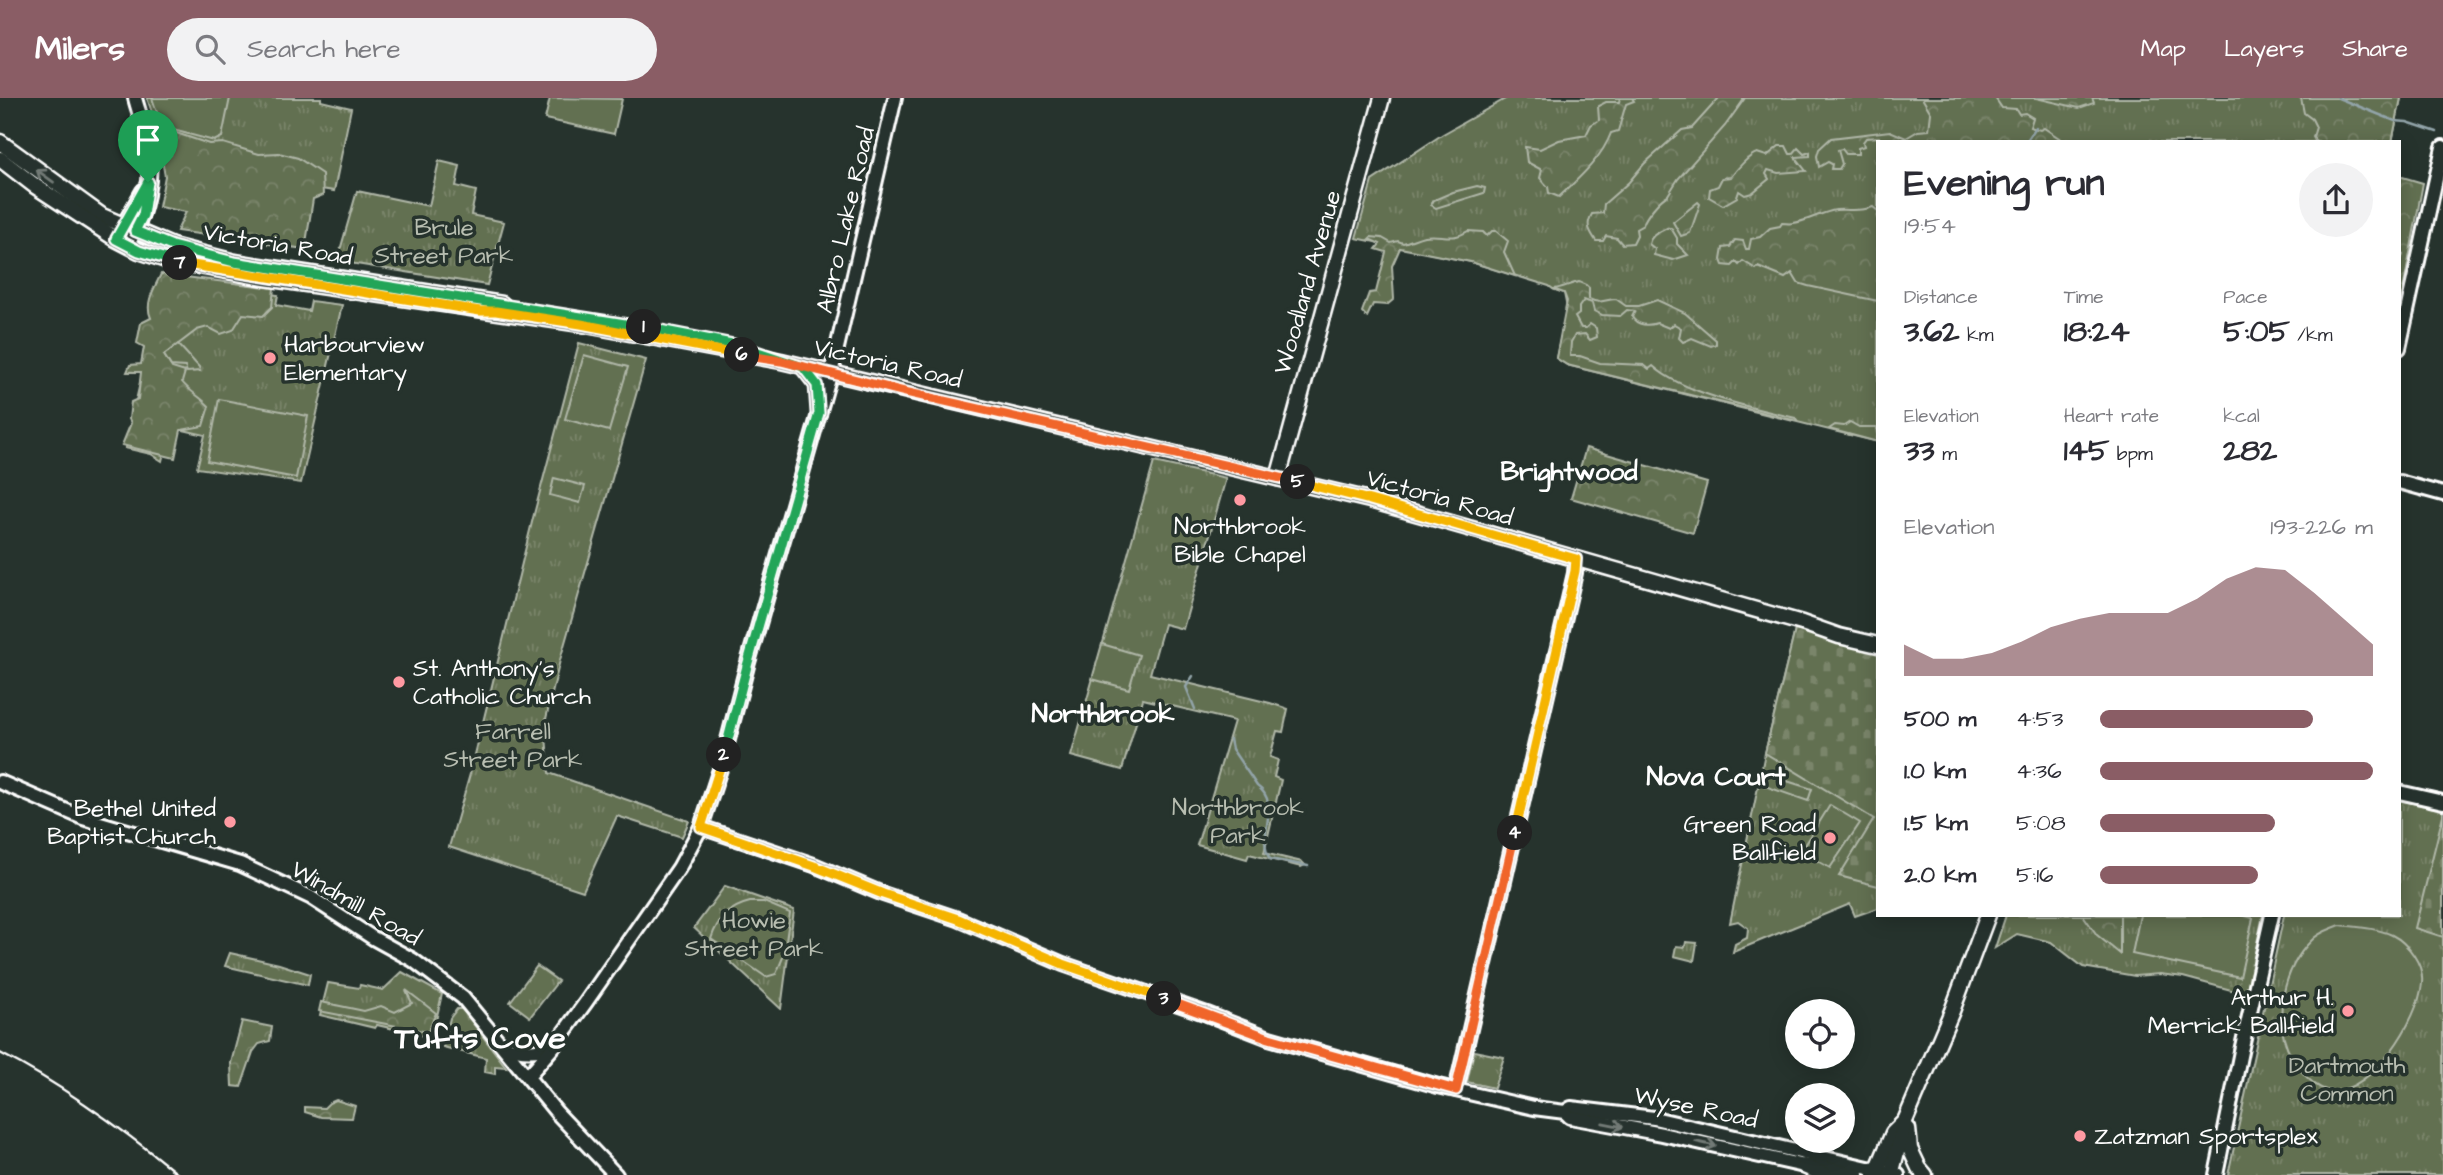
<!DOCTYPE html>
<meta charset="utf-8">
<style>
body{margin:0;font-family:"Architects Daughter",sans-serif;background:#f2f2f3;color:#2b2b33;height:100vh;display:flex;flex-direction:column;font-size:26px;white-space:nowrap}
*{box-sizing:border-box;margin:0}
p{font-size:23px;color:#7c7c81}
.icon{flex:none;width:38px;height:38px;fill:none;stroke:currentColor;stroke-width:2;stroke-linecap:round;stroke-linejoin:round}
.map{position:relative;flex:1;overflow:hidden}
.details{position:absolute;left:1876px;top:42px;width:525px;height:777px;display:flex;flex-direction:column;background:#fff;border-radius:0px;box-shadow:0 4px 18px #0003}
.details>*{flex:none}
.tools{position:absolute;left:1785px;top:901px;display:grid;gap:14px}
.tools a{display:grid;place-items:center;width:70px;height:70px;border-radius:50%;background:#fff;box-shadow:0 4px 18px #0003;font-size:35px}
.pin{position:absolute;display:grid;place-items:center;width:60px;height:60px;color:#fff;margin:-72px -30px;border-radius:50% 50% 50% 0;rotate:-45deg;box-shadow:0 0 7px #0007}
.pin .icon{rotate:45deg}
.km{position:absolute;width:35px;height:35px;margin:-18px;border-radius:50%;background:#222;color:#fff;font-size:19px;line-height:35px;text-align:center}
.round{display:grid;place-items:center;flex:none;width:74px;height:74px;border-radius:37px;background:#f2f2f3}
.headline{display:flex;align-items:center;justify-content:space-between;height:119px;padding:0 28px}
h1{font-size:38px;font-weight:800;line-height:52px}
.stats{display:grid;grid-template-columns:repeat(3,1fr);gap:10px;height:119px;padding:7px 28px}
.stats div{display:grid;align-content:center}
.stats b{font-size:30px;font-weight:800}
.stats small{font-size:19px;font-weight:400}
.stats p{font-size:19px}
.chart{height:196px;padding:14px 28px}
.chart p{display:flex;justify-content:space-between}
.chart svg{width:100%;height:126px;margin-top:7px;fill:#8a5d65;opacity:.7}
ul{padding:0 28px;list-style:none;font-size:23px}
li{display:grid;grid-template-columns:112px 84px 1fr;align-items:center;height:52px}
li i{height:18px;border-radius:9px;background:#8a5d65}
header{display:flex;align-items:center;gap:42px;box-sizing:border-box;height:98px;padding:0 35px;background:#8a5d65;color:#fff}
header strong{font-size:33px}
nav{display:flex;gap:38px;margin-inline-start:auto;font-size:24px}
.search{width:490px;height:63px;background:#f2f2f3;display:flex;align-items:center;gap:18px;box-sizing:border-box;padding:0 24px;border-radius:38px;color:#7c7c81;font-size:26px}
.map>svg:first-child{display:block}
</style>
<header>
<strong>Milers</strong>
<div class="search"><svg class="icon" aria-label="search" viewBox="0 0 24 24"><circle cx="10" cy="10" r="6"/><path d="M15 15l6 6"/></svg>Search here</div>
<nav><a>Map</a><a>Layers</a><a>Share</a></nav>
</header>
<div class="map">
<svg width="2443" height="1077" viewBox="0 0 2443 1077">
<defs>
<pattern id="grass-tufts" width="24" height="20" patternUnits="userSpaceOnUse" patternTransform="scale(1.75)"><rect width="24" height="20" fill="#626f51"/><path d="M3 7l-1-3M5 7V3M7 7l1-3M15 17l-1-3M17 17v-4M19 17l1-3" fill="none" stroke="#7a856b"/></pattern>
<pattern id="forest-crowns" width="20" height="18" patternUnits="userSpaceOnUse" patternTransform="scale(1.75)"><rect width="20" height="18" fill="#626f51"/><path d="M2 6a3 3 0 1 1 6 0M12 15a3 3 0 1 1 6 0" fill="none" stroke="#7a856b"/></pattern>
<pattern id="cemetery-stones" width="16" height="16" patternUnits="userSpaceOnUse" patternTransform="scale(1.75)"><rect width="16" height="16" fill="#626f51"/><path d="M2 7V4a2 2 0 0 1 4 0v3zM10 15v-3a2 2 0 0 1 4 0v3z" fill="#7a856b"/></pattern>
</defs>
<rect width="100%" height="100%" fill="#26332d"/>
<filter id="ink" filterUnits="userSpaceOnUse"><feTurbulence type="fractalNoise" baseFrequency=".0143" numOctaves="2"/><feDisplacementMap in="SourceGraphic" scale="14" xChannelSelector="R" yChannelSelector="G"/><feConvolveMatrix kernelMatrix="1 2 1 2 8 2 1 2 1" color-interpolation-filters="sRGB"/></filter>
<g filter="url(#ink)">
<!-- grass -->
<g fill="url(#grass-tufts)" stroke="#b0b7a8" stroke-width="2">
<path d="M147 0H321V3L351 10 334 93 193 70 160 38Z"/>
<path d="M1507 0H2401L2392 44H1878V344L1567 267 1556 260 1567 210 1564 195 1553 191 1549 188 1471 164 1356 140 1372 83 1443 36Z"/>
<path d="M439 63 460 68 456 88 476 93 471 117 504 124 487 187 337 163 357 93 429 108Z"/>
<path d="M164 181 278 197 276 207 309 213 311 203 342 207 301 385 197 370 205 337 170 329 162 363 151 356 125 350Z"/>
<path d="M579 245 646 262 560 562 545 625 549 675 689 723 682 739 617 718 583 793 449 749 472 669 533 420Z"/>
<path d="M1154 364 1226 380 1183 531 1164 526 1150 576 1270 605 1288 611 1283 634 1277 633 1270 659 1278 662 1274 679 1281 682 1264 755 1302 764 1305 767 1301 769 1249 756 1247 761 1197 747 1234 623 1143 601 1122 672 1071 658Z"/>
<path d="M1795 532 1878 553V810L1855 818 1850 806 1733 854 1735 846 1747 840 1748 830 1738 823 1730 825 1765 655Z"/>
<path d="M2399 702 2443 712V1077H2228L2284 817H2399Z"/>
<path d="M725 788 794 812 781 911 694 830Z"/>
<path d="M2006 817H2263L2246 896 2183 879 2160 876 2135 878 2083 869 2051 844 2017 836 1995 850Z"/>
<path d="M1686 844 1697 845 1694 863 1674 858 1676 848 1685 849Z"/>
<path d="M230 855 279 866 310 876 308 887 225 868Z"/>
<path d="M537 868 558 883 530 919 510 904Z"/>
<path d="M402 874 442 896 432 940 377 927 375 930 320 917 328 885 359 890 360 887 383 892Z"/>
<path d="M457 911H462L506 969 495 968V976L485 974 486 960 443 949 450 920Z"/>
<path d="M1474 953 1504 959 1494 990 1467 984Z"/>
</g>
<!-- forest -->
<g fill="url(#forest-crowns)" stroke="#b0b7a8" stroke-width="2">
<path d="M1620 0H1632L1634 3 1626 6 1618 33 1611 35C1602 60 1578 81 1559 99L1549 95 1548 89 1540 80 1542 72 1527 64 1525 49 1540 51 1559 42 1586 37 1591 27 1599 22 1598 8 1606 4H1619Z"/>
<path d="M1719 0H1745L1725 28 1678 81 1668 97C1660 101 1645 119 1643 127L1636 131 1637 137 1633 145 1622 146 1617 140 1606 138 1603 143H1596C1590 133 1585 128 1592 116L1603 115 1604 106 1629 84 1644 66 1682 32 1692 30Z"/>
<path d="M1922 0H1995L2002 10 2016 11 2019 16 2025 15 2033 20 2030 29 2040 32 2044 30 2065 44H1881L1879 39 1866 40 1863 44 1864 48 1858 50V56H1846L1842 51 1838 52 1842 66 1839 71H1831L1832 66 1828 64 1819 69 1817 58 1819 51 1831 40 1890 33 1906 40 1918 33 1929 32 1931 15Z"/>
<path d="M2036 0H2092L2094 5 2079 10Z"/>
<path d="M2301 0H2401L2392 44H2316L2313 39 2316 29 2312 21 2304 15Z"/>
<path d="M161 30 209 46 223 45 259 56 279 55 298 60 322 76 323 97 313 101 305 151 177 133 186 114 159 109 165 78 156 31Z"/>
<path d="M1779 48H1786L1790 56H1793L1798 50 1804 56 1810 54V58L1795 59 1806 73 1778 75 1768 72 1766 76 1769 81 1752 95 1745 97 1739 93 1737 99 1723 107 1709 99 1710 91 1718 88 1722 80 1731 79C1736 72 1749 57 1757 55 1757 55 1766 58 1767 58Z"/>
<path d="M2399 78 2423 85 2399 214V167L2403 157 2399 152Z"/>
<path d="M1477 88 1485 90 1484 95 1436 110 1431 107 1434 102 1453 94Z"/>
<path d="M1698 104 1700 106 1690 135 1681 138 1673 124Z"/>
<path d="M1873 109 1878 113V203L1808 188 1798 185 1792 175 1785 180 1758 169 1756 171 1743 163 1739 167 1736 164 1732 168 1723 167 1721 162 1723 150 1730 149 1735 142 1743 143 1746 151H1749L1751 141 1760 139 1770 130 1780 128 1782 125C1786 125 1790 126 1793 125 1806 124 1822 114 1836 112 1849 111 1860 114 1873 109Z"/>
<path d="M1667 130H1671L1677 140V146L1688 157 1673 162 1654 157 1655 151 1649 146C1651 137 1657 135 1667 130Z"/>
<path d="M1468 133 1483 134 1487 138 1492 133H1496L1508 143 1504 154 1515 178 1471 164 1400 150 1392 168 1394 201 1387 207 1373 206 1367 219 1362 214 1369 195 1376 194 1386 154 1376 151 1380 146 1369 141 1371 139 1382 140 1391 145 1398 143 1403 145C1411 143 1416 140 1424 138 1442 135 1451 144 1468 133Z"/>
<path d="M161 176 274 190 272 209 263 218 243 216 233 232 221 236 208 229 197 232 164 257 172 270 185 274 182 284C190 294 201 299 209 308L203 328 181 332 175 360 122 347 131 325 129 321 131 304 138 301 141 274H127L130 267 141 266 144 249 137 245 141 225 151 220C144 205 155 189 161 176Z"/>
<path d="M1579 184 1586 187 1589 190V201C1602 207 1604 201 1616 201L1626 208H1639L1657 202 1685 215 1716 242V246L1711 248 1692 240 1683 244 1679 240 1681 230 1674 226 1669 230 1657 225C1649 228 1637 228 1632 219L1635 213 1627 212 1620 218 1602 217 1594 213 1592 205 1584 202 1579 209V216L1575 219 1581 230H1586L1590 226 1596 230 1597 239 1590 242 1585 236 1575 237 1571 244 1570 258H1580L1600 265 1644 267 1649 271 1653 268C1682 295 1756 311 1796 320L1797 323 1567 267 1556 260 1567 203 1564 195 1553 191C1563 190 1569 186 1579 184Z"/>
<path d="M1850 324 1859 329H1876L1878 344 1829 331 1835 327 1844 328Z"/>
<path d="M1586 350 1707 385 1693 435 1571 400Z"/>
<path d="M2083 817H2120V856L2097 837Z"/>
<path d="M406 892 436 915 428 934 319 913 321 904 364 913 381 908 395 914 412 905Z"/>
<path d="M242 923 272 929 270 943 259 946 253 954 241 989 232 988 231 965Z"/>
<path d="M336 1002 355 1008 352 1020 321 1019 305 1014V1009L324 1010 329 1005Z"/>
</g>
<!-- cemetery -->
<g fill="url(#cemetery-stones)" stroke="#b0b7a8" stroke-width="2">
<path d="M1795 532 1878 553V788L1839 778 1874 721 1765 655Z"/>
<path d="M2443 717V839L2415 830Z"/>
</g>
<!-- garden -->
<g fill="#626f51" stroke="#b0b7a8" stroke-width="2">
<path d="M152 0H230L222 39 214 43 162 29Z"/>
<path d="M550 0 622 1 614 36 545 21Z"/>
<path d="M178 246 199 269 200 273 187 274 185 269 171 268 164 257Z"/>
<path d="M584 257 628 269 609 333 565 321Z"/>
<path d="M219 301 308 318 296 380 207 363Z"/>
<path d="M554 380 585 388 580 405 550 397Z"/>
<path d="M1102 546 1139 557 1129 591 1092 581Z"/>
<path d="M1768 677 1812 691 1808 703 1765 688Z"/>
<path d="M1830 707 1860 725 1830 770 1801 754Z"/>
<path d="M750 804H764L790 815 784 857 776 876 766 879 711 841C717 822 729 809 750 804Z"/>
<path d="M2140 817H2241L2253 820 2240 879 2132 856Z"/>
<path d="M2340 827C2357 829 2377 830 2392 837 2408 845 2424 867 2422 885 2419 921 2373 994 2332 993 2315 992 2300 973 2292 960 2271 924 2283 870 2312 842 2319 834 2331 831 2340 827Z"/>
</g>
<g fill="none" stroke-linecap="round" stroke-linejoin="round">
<!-- stream -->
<g stroke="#92a4a9" stroke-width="2.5">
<path d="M2338 0 2395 23 2407 24 2437 34"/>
<path d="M2026 44 2036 29"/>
<path d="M1193 578 1186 589 1195 611"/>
<path d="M1230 641 1232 651 1257 688C1283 706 1255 739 1270 761L1308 768"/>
</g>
<defs>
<g id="secondary">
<path d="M119 135 143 93"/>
<path d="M131 141C146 115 153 79 148 49 146 32 139 16 135 0"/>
<path d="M2399 250 2443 49"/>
<path d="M2399 384 2443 396"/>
<path d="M0 684 83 720 240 766 310 799 373 840 413 862 463 900 557 1015 616 1077"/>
<path d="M2399 694 2443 704"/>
<path d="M701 729 814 767 883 796 958 821 1063 866 1207 916 1269 940 1438 988 1534 1010 1565 1014 1571 1010 1654 1020 1898 1077"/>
<path d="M504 948C522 954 536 954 553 948"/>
<path d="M528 978 554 948 586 904 679 770 701 729 722 665 747 568 834 263 895 0"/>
<path d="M1456 992 1575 475 1576 461"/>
<path d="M1565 1014 1570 1019 1662 1036 1804 1068 1816 1067 1857 1077"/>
<path d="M2216 1077 2241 953 2272 817"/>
</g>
<g id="primary">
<path d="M0 44 102 118 172 148 235 164 502 206"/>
<path d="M0 61 35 88 116 141 139 153 166 162 265 180 581 226 781 263 1370 402 1802 525 1839 538 1878 547"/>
<path d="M803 269 817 287 819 315"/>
<path d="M1278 380 1382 0"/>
<path d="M1908 1031 1910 1051 1919 1070 1925 1077"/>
<path d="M1804 1068 1825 1077"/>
<path d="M1875 1077 1893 1035 1905 1023"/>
<path d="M1891 1077 1905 1023 1952 913 1988 817"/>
</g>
</defs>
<!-- secondary casing -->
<use href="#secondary" stroke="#fff" stroke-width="18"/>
<!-- primary casing -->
<use href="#primary" stroke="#fff" stroke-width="19"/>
<!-- secondary -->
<use href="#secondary" stroke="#26332d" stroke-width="12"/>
<!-- primary -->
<use href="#primary" stroke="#26332d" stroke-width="14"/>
<!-- rail -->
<path stroke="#fff" stroke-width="2.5" d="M0 955C63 987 124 1032 179 1077"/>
</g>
<!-- one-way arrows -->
<defs><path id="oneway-shaft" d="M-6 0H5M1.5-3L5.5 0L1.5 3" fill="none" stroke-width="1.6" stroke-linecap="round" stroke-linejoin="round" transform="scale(1.75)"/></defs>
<g stroke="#727a76">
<use href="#oneway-shaft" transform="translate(45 78) rotate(-144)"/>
<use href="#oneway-shaft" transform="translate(1613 1027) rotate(11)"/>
<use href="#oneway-shaft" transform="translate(1706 1046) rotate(13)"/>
</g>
</g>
<g fill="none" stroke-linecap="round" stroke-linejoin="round" filter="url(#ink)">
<defs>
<path id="split-1" d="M148 84 143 117 135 133 172 148 234 164 644 229"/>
<path id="split-2" d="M644 229 737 247 803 269 817 287 819 315 747 568 724 657"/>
<path id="split-3" d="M724 657 701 729 814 768 883 796 958 821 1063 866 1164 901"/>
<path id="split-4" d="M1164 901 1269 940 1456 992 1515 735"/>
<path id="split-5" d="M1298 384 1370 402 1576 461 1575 473 1515 735"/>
<path id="split-6" d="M742 257 781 263 905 294 1298 384"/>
<path id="split-7" d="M180 165 480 213H496L581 226 742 257"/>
<path id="split-8" d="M148 84 116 141 139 153 180 165"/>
</defs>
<!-- split-1 casing -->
<use href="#split-1" stroke="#fff" stroke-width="14"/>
<!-- split-2 casing -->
<use href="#split-2" stroke="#fff" stroke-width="14"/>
<!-- split-3 casing -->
<use href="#split-3" stroke="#fff" stroke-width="14"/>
<!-- split-4 casing -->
<use href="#split-4" stroke="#fff" stroke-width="14"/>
<!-- split-5 casing -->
<use href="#split-5" stroke="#fff" stroke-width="14"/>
<!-- split-6 casing -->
<use href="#split-6" stroke="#fff" stroke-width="14"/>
<!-- split-7 casing -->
<use href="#split-7" stroke="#fff" stroke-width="14"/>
<!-- split-8 casing -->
<use href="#split-8" stroke="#fff" stroke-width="14"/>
<!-- split-1 -->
<use href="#split-1" stroke="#22a559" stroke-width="9"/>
<!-- split-2 -->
<use href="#split-2" stroke="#22a559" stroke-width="9"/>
<!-- split-3 -->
<use href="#split-3" stroke="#f5b400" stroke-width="9"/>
<!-- split-4 -->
<use href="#split-4" stroke="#f0652b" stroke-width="9"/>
<!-- split-5 -->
<use href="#split-5" stroke="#f5b400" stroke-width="9"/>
<!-- split-6 -->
<use href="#split-6" stroke="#f0652b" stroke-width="9"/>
<!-- split-7 -->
<use href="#split-7" stroke="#f5b400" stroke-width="9"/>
<!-- split-8 -->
<use href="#split-8" stroke="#22a559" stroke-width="9"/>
</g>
<!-- markers -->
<g fill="#ff9aa2" stroke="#26332d" stroke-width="2.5">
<circle cx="270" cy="260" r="7"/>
<circle cx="1240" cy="402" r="7"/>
<circle cx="399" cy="584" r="7"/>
<circle cx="230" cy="724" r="7"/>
<circle cx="1830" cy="740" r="7"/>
<circle cx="2348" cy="913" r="7"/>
<circle cx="2080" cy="1038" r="7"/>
</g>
<g text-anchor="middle" stroke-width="7" stroke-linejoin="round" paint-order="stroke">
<!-- street labels -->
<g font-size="24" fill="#fff" stroke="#26332d">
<text transform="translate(845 122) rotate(-77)" y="8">Albro Lake Road</text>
<text transform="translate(278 146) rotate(10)" y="8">Victoria Road</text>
<text transform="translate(1307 184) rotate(-74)" y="8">Woodland Avenue</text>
<text transform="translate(888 265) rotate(13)" y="8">Victoria Road</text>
<text transform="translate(1440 399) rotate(16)" y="8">Victoria Road</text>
<text transform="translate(356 805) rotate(30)" y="8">Windmill Road</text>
<text transform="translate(1696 1009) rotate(12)" y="8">Wyse Road</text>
</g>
<!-- park labels -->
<g font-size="24" fill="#b8beb1" stroke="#26332d">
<text x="444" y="137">Brule<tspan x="444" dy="28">Street Park</tspan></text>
<text x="513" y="641">Farrell<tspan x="513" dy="28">Street Park</tspan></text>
<text x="1238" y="717">Northbrook<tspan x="1238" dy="28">Park</tspan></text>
<text x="754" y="830">Howie<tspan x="754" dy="28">Street Park</tspan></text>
<text x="2347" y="975">Dartmouth<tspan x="2347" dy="28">Common</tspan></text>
</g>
<!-- poi labels -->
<g font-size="24" fill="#fff" stroke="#26332d" text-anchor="start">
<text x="284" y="254">Harbourview<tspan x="284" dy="28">Elementary</tspan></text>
<text x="1240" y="436" text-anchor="middle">Northbrook<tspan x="1240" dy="28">Bible Chapel</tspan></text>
<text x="413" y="578">St. Anthony's<tspan x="413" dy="28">Catholic Church</tspan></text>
<text x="216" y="718" text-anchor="end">Bethel United<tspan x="216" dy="28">Baptist Church</tspan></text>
<text x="1816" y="734" text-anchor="end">Green Road<tspan x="1816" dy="28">Ballfield</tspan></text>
<text x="2334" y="907" text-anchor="end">Arthur H.<tspan x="2334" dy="28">Merrick Ballfield</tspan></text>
<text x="2094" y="1046">Zatzman Sportsplex</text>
</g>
<!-- neighbourhood labels -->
<g font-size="26" font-weight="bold" fill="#fff" stroke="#26332d">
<text x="1569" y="382">Brightwood</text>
<text x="1103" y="624">Northbrook</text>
<text x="1716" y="687">Nova Court</text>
</g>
<!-- district labels -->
<g font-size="32" font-weight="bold" fill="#fff" stroke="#26332d">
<text x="480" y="950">Tufts Cove</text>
</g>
</g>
</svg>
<div class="tools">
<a><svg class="icon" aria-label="locate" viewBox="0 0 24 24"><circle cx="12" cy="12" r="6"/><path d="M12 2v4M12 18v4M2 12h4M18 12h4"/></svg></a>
<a><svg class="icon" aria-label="layers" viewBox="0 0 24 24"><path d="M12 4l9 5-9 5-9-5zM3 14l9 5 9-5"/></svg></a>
</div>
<div class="pin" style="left:148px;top:84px;background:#1e9e55"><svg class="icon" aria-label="arrive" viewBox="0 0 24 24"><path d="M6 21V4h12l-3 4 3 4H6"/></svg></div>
<b class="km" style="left:644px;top:229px">1</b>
<b class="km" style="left:724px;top:657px">2</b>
<b class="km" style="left:1164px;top:901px">3</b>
<b class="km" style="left:1515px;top:735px">4</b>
<b class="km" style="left:1298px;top:384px">5</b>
<b class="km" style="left:742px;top:257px">6</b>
<b class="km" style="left:180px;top:165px">7</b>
<section class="details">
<div class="headline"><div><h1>Evening run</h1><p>19:54</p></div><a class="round"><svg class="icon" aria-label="share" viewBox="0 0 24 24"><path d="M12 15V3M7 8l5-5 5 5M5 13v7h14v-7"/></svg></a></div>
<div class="stats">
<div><p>Distance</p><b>3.62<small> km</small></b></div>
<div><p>Time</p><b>18:24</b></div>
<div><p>Pace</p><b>5:05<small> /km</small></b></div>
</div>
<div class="stats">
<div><p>Elevation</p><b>33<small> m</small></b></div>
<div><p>Heart rate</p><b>145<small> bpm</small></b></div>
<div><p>kcal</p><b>282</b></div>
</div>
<div class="chart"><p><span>Elevation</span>193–226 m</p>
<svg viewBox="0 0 160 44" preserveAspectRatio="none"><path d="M0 44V33L10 38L20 38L30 36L40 32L50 27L60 24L70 22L80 22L90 22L100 17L110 10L120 6L130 7L140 15L150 24L160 33V44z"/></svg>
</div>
<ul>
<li><b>500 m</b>4:53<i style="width:78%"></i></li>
<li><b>1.0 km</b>4:36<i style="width:100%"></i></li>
<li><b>1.5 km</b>5:08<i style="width:64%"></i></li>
<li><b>2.0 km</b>5:16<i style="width:58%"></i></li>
</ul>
</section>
</div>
